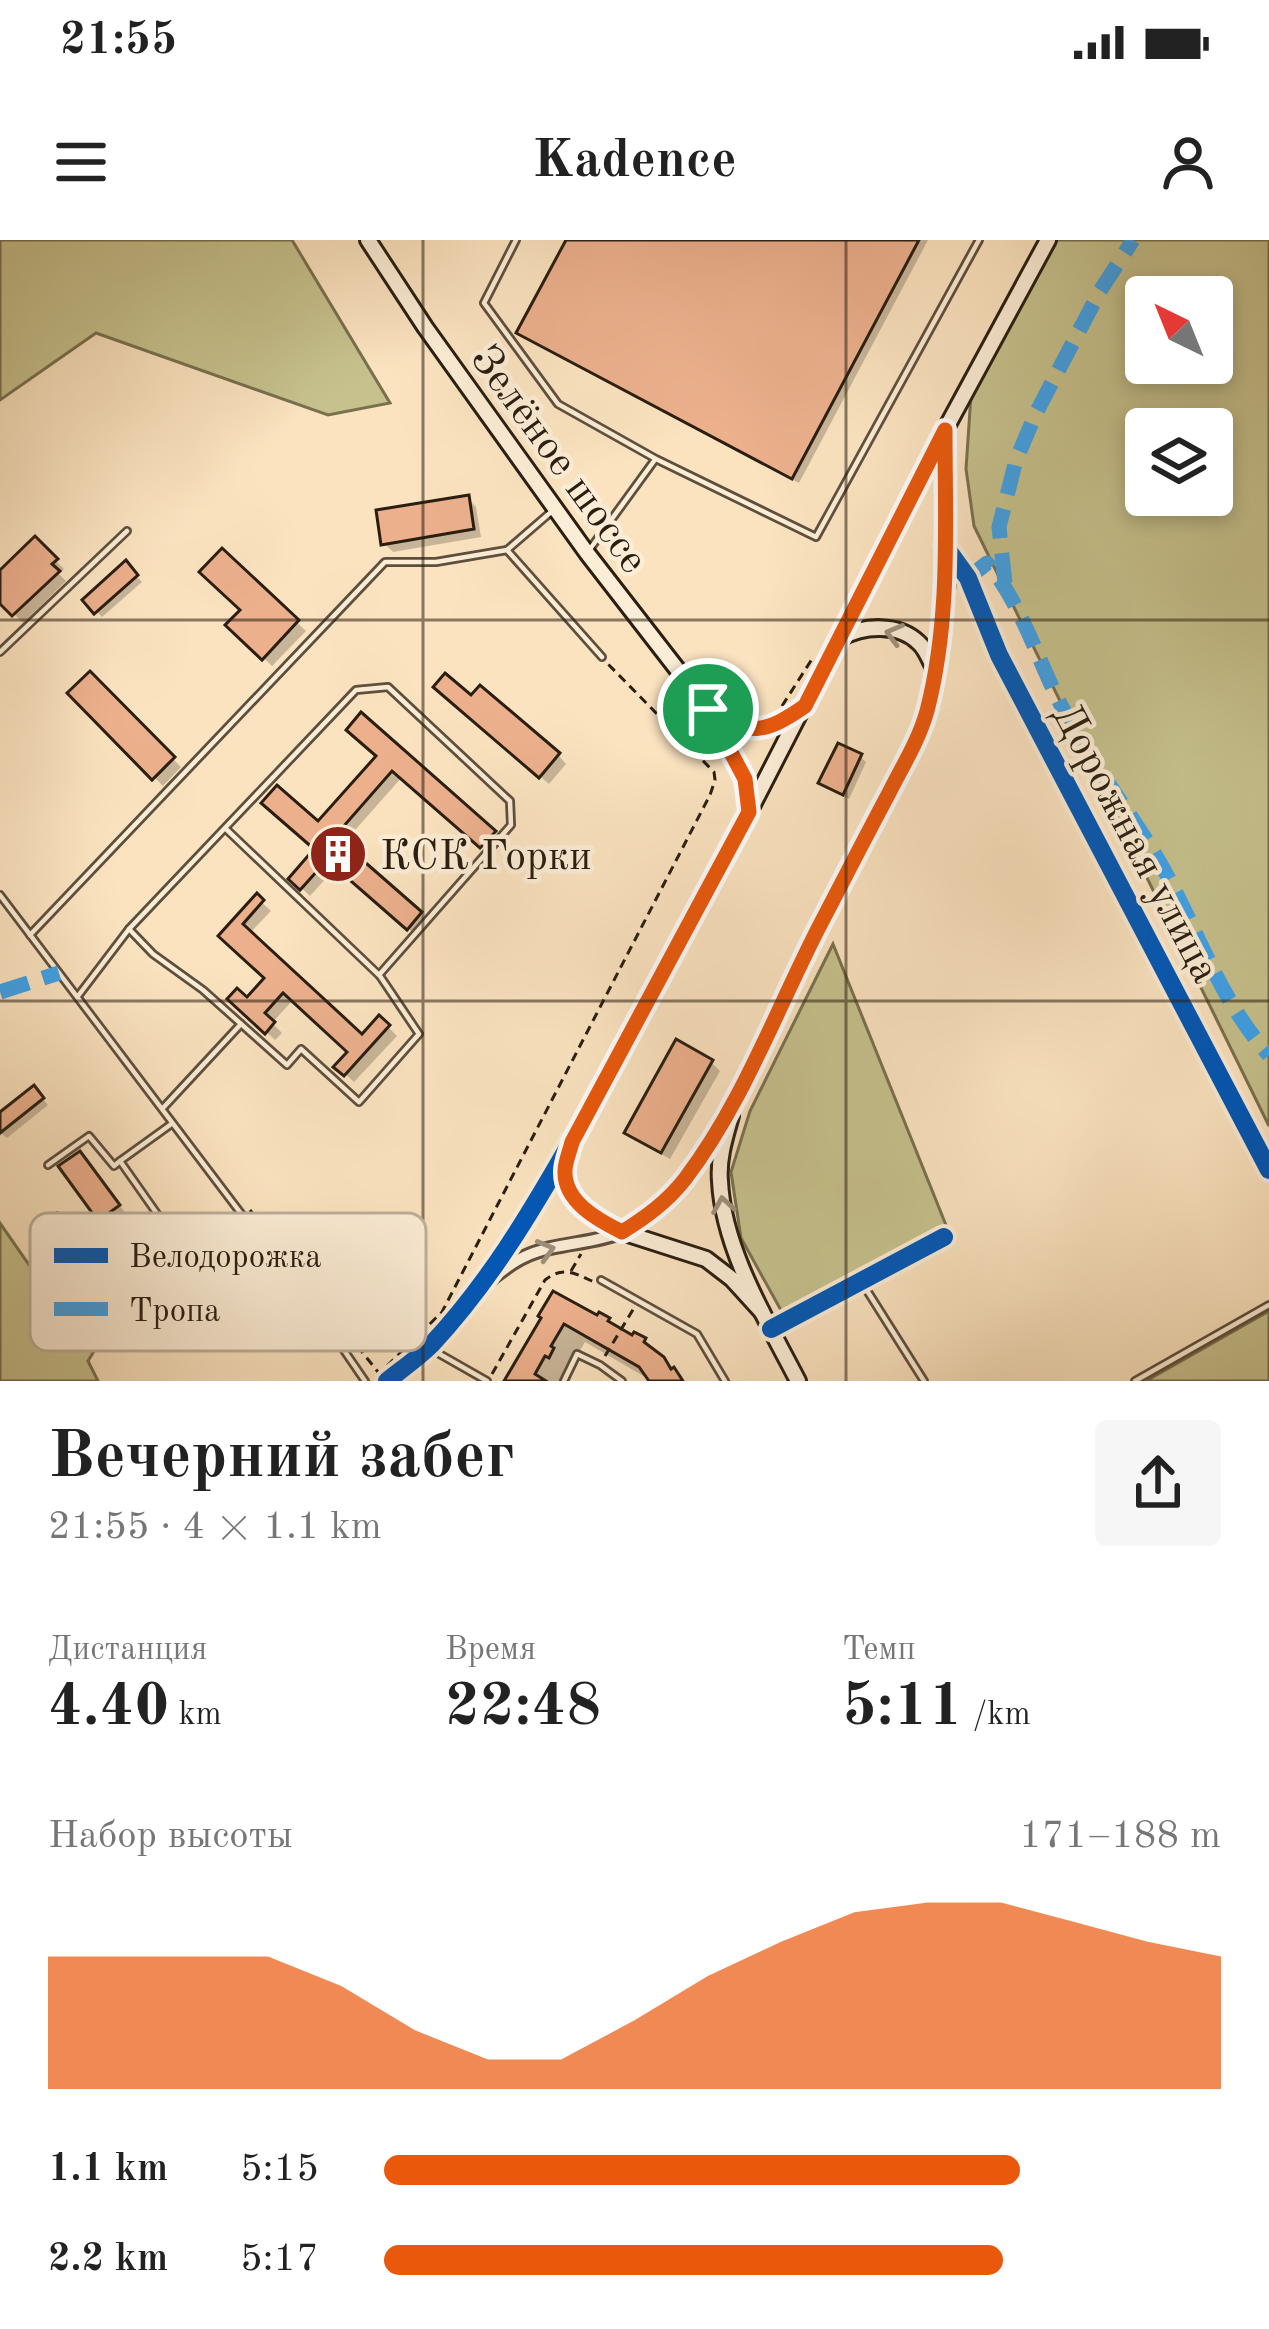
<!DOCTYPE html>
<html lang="ru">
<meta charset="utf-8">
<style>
body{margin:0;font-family:"Old Standard TT",serif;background:#f6f6f6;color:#222;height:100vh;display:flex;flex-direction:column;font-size:45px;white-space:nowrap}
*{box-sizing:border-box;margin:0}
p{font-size:39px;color:#767676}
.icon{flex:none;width:66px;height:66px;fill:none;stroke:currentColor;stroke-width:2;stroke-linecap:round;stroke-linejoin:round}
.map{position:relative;height:1141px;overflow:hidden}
.side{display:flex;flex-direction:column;background:#fff;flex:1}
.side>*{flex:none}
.needle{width:78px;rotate:317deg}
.tools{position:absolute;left:1125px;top:36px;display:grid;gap:24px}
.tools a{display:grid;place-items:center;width:108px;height:108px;border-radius:12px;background:#fff;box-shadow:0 6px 18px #0003;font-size:60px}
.pin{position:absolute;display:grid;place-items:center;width:102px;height:102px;color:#fff;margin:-51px;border:6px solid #fff;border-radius:50%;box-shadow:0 3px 12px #0007}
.round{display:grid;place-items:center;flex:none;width:126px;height:126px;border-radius:12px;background:#f6f6f6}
.headline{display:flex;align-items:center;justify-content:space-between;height:204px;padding:0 48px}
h1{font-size:66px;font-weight:600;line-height:90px}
.figures{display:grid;grid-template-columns:repeat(3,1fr);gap:18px;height:204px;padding:12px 48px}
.figures div{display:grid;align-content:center}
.figures b{font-size:60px;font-weight:600}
.figures small{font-size:33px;font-weight:400}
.figures p{font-size:33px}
.chart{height:336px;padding:24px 48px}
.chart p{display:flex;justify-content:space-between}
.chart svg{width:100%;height:216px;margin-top:12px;fill:#ea580c;opacity:.7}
ul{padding:0 48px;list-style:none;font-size:39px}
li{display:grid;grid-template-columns:192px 144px 1fr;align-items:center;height:90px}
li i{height:30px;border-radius:15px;background:#ea580c}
.status{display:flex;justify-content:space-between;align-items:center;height:84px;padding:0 60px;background:#fff;direction:ltr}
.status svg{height:33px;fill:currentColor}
header{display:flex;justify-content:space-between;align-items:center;height:156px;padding:0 48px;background:#fff;font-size:54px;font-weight:600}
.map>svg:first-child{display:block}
</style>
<div class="status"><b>21:55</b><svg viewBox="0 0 49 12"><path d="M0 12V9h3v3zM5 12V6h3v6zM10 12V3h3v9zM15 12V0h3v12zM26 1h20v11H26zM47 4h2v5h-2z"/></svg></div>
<header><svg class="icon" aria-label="menu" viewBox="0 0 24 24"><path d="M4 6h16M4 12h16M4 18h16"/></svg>Kadence<svg class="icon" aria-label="person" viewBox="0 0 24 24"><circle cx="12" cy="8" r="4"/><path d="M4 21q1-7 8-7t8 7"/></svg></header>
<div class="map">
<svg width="1269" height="1141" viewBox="0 0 1269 1141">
<rect width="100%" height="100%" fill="#fbe3c0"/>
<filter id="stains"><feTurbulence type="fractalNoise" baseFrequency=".00167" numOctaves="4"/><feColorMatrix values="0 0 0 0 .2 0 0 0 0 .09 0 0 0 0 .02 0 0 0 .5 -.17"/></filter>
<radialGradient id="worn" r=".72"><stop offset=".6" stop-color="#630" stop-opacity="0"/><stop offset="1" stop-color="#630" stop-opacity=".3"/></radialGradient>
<!-- green -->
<g fill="#c6c18d" stroke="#78704f" stroke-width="3" fill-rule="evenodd">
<path d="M0 0H292L390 163 328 175 96 93 0 160Z"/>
<path d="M1057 0H1269V886L974 286 966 229 971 155ZM1146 57H1212V123H1146ZM1146 189H1212V255H1146Z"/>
<path d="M833 704 952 1000 788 1083 741 998 731 932 750 871Z"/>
<path d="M0 983 59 1068 74 1083 95 1089 109 1083 114 1092 99 1103 88 1121 98 1141H0Z"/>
<path d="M1269 1071V1141H1146Z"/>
</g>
<!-- shadow -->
<g fill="#0003">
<path d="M569 0H928L799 243 526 99 520 93Z"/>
<path d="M467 258 476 267 481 297 393 312 384 303Z"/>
<path d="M35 300 64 329 59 334 66 341 23 383 0 359V334Z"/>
<path d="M222 312 306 391 272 426 230 385 244 370Z"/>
<path d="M126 325 142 342 102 377 86 360Z"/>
<path d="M90 435 181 527 163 546 71 453Z"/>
<path d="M446 455 472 459 558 515 566 524 549 544Z"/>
<path d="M379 516 502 601 490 614 402 537 341 606 428 682 417 696 337 626 310 656 292 639 317 609 318 586Z"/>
<path d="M860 517 866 522 849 559 828 549 822 543Z"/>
<path d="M257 658 271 671 249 694 363 798 380 779 397 796 354 842 338 827 351 812 293 760 272 783 282 793 275 800 232 759 247 761 268 739 222 696Z"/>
<path d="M711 822 720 831 670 919 636 900 628 892Z"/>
<path d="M34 849 48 865 7 898 2 894 0 896V874Z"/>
<path d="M88 923 126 974 109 987 101 979Z"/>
<path d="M227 1072 240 1086 235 1090 239 1096 235 1099 240 1105 232 1111 228 1106 221 1111 217 1107 211 1112 198 1097Z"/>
<path d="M545 1078 608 1081 617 1090 644 1101 683 1141H652L585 1102 570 1128 573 1130 570 1136 566 1134 562 1141H507Z"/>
</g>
<!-- building -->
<g fill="#ecb08d" stroke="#2a1e11" stroke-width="3">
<path d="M566 0H919L792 239 516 93Z"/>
<path d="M469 255 474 289 381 305 376 270Z"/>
<path d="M35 296 58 319 52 324 60 331 12 376 0 364V330Z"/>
<path d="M222 308 299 380 262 420 225 385 240 370 199 332Z"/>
<path d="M126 320 138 335 94 374 82 360Z"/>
<path d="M90 431 175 517 152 540 67 453Z"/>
<path d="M445 433 471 455 480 445 560 513 539 538 433 447Z"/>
<path d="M361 472 496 591 480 608 392 531 335 596 422 672 407 690 327 620 300 650 288 639 314 609 261 563 277 545 318 581 376 516 346 490Z"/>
<path d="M838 503 862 514 843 555 818 543Z"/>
<path d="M257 653 264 660 243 684 362 794 379 775 390 785 344 836 333 827 347 812 283 753 265 773 275 782 265 794 227 759 237 748 247 757 264 738 218 696Z"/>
<path d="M676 799 713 820 661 913 624 893Z"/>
<path d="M34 845 44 858 0 893V872Z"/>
<path d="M80 911 120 965 98 981 58 926Z"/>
<path d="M57 973 72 992 90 978 138 1043 87 1081 39 1016 49 1008 35 990Z"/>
<path d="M553 1051 597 1075 599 1072 610 1078 608 1081 632 1095 634 1092 646 1098 644 1102 664 1117 671 1129 674 1127 683 1141H649L639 1127 564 1084 551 1106 554 1108 549 1118 545 1116 535 1134 546 1141H504L541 1078 538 1076Z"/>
</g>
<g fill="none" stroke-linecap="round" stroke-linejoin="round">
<defs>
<g id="lane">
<path d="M516 0 484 63 558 164 656 219 816 297 979 0"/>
<path d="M590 309 654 221"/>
<path d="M507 310 602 417"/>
<path d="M0 412 127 291"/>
<path d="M0 655 252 988 311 1062 365 1141"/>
<path d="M129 689 153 714 203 750 287 825 301 809 359 862 419 794 380 736"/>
<path d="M30 695 385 322H436L507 310 551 272"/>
<path d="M78 756 129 689 356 450 388 447 510 561 511 585 379 735 225 588"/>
<path d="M163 868 241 784"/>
<path d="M170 885 120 921 193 1025 252 988"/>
<path d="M48 925 89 896 114 926 120 921"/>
<path d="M601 1040 697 1094 725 1141"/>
<path d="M861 1041 924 1141"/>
<path d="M151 1055 193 1025"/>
<path d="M270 1086 311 1062"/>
<path d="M429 1108 487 1141"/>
<path d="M564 1141 577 1114 600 1125 622 1141"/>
<path d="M1135 1141 1269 1065"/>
</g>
<g id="street">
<path d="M945 306 968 338 999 415 1269 930"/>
<path d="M490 1040C501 1032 512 1022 524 1017 555 1002 591 1005 622 992"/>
<path d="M771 1089 944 997"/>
<path d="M387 1141C402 1129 418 1118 431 1104 486 1046 528 978 568 909"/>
</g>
<g id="secondary">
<path d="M368 0 425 87 587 313 708 469 745 539 749 572"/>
<path d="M841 398C863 385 899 383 919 403 926 409 930 421 935 430"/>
<path d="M713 472C748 497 767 492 801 468"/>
<path d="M731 876C725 897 718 919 720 941 723 1009 767 1081 798 1141"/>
<path d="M622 992 657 969 683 941 708 904 737 854 819 687 911 510 926 474 942 387 947 341 945 194"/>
<path d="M762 1072 732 1039 706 1019 622 992 600 981 572 956 565 933 571 902 749 572 945 190 1048 0"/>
</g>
</defs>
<!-- lane casing -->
<use href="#lane" stroke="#5e4f3d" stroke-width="10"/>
<!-- street casing -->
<use href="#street" stroke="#5e4f3d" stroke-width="16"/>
<!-- secondary casing -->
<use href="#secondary" stroke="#2a1e11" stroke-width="20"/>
<!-- path -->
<g stroke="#2a1e11" stroke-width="3" stroke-dasharray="9 6" stroke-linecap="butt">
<path d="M707 442 720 461"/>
<path d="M782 466 812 419"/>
<path d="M250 970 292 1024"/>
<path d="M571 1031 581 1014"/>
<path d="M320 1059 378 1132"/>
<path d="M605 1116 634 1068"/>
<path d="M387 1126 442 1072 710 555 715 540 714 532 607 423"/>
<path d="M492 1134 545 1040C564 1025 576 1034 596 1043"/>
</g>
<!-- lane -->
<use href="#lane" stroke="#fcedd6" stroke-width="4.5"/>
<!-- street -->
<use href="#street" stroke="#fcedd6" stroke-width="10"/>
<!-- secondary -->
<use href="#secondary" stroke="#fcedd6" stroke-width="14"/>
<!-- quiet -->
<g stroke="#3ea2ea" stroke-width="15" stroke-dasharray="30 15" stroke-linecap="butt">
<path d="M968 338 987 323C1022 364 1038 422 1063 469 1090 521 1126 566 1156 616 1195 681 1217 758 1269 815"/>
<path d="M1005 343 999 287 1016 220 1036 173 1100 51 1133 0"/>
<path d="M0 752 59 733"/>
</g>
<defs>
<g id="cycleway">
<path d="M945 306 968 338 999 415 1269 930"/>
<path d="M771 1089 944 997"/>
<path d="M387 1141C402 1129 418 1118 431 1105 488 1044 530 974 571 902"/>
</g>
</defs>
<!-- cycleway casing -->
<use href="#cycleway" stroke="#fcedd6" stroke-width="26"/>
<!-- cycleway -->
<use href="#cycleway" stroke="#0057b8" stroke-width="18"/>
</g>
<!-- one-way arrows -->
<defs><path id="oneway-chevron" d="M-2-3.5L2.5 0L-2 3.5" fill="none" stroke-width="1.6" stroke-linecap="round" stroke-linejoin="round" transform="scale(3)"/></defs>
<g stroke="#9e907d">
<use href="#oneway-chevron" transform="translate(894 394) rotate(-165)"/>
<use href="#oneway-chevron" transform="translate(723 965) rotate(-99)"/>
<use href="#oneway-chevron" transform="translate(546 1010) rotate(-16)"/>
</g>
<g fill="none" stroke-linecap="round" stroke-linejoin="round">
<defs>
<path id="route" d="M945 190C945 285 951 378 927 471 919 500 902 527 889 553 866 596 844 639 821 683 777 768 743 863 685 939 667 962 646 977 622 992 598 980 564 962 565 931 565 922 570 911 572 902L749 572 745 539 708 469C748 498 766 493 805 466Z"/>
</defs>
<!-- route casing -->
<use href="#route" stroke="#fff" stroke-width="24"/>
<!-- route -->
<use href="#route" stroke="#ea580c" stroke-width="15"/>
</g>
<!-- grid -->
<path fill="none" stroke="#2a1e11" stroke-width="3" stroke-opacity="0.55" d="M423 0V1141M846 0V1141M0 380H1269M0 761H1269"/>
<!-- icons -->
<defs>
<symbol id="building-disc" viewBox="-11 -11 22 22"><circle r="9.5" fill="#8f2418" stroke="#fcedd6"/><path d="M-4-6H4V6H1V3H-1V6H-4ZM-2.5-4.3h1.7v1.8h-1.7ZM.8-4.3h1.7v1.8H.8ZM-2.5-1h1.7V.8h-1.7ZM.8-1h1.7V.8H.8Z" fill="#fff"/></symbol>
</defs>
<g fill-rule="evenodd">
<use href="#building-disc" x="305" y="581" width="66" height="66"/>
</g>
<g text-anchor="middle" stroke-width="9" stroke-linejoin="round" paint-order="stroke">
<!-- street labels -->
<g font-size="42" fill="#2a1e11" stroke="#fcedd6">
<text transform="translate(561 218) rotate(54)" y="15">Зелёное шоссе</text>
<text transform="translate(1138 602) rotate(62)" y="15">Дорожная улица</text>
</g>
<!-- poi labels -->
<g font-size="42" fill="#2a1e11" stroke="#fcedd6" text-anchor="start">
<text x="380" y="629">КСК Горки</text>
</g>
</g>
<!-- legend -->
<rect x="30" y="973" width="396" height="138" rx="18" fill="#fcedd6" stroke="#bdaf9b" stroke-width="3"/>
<rect x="54" y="1008" width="54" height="15" fill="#0057b8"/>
<rect x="54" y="1062" width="54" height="14" fill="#3ea2ea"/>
<g font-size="33" fill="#2a1e11">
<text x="129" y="1027">Велодорожка</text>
<text x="129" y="1081">Тропа</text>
</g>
<rect width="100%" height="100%" filter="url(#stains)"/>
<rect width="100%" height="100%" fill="url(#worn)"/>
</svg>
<div class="tools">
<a><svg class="needle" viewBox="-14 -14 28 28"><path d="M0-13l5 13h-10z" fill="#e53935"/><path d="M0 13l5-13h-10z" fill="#767676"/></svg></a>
<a><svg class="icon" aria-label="layers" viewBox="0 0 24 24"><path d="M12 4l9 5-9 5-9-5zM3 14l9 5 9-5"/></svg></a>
</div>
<div class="pin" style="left:708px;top:469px;background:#1e9e55"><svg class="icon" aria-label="arrive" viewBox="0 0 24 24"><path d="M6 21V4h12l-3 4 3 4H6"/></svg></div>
</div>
<section class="side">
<div class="headline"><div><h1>Вечерний забег</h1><p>21:55 · 4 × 1.1 km</p></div><a class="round"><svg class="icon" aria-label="share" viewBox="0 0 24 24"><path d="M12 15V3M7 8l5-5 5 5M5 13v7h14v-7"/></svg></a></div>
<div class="figures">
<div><p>Дистанция</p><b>4.40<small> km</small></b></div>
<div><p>Время</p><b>22:48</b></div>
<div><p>Темп</p><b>5:11<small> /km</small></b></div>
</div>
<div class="chart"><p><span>Набор высоты</span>171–188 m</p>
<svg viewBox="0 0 160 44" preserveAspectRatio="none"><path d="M0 44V17L10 17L20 17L30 17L40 23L50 32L60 38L70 38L80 30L90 21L100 14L110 8L120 6L130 6L140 10L150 14L160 17V44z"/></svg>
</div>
<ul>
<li><b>1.1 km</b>5:15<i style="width:76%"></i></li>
<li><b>2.2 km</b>5:17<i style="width:74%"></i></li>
</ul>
</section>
